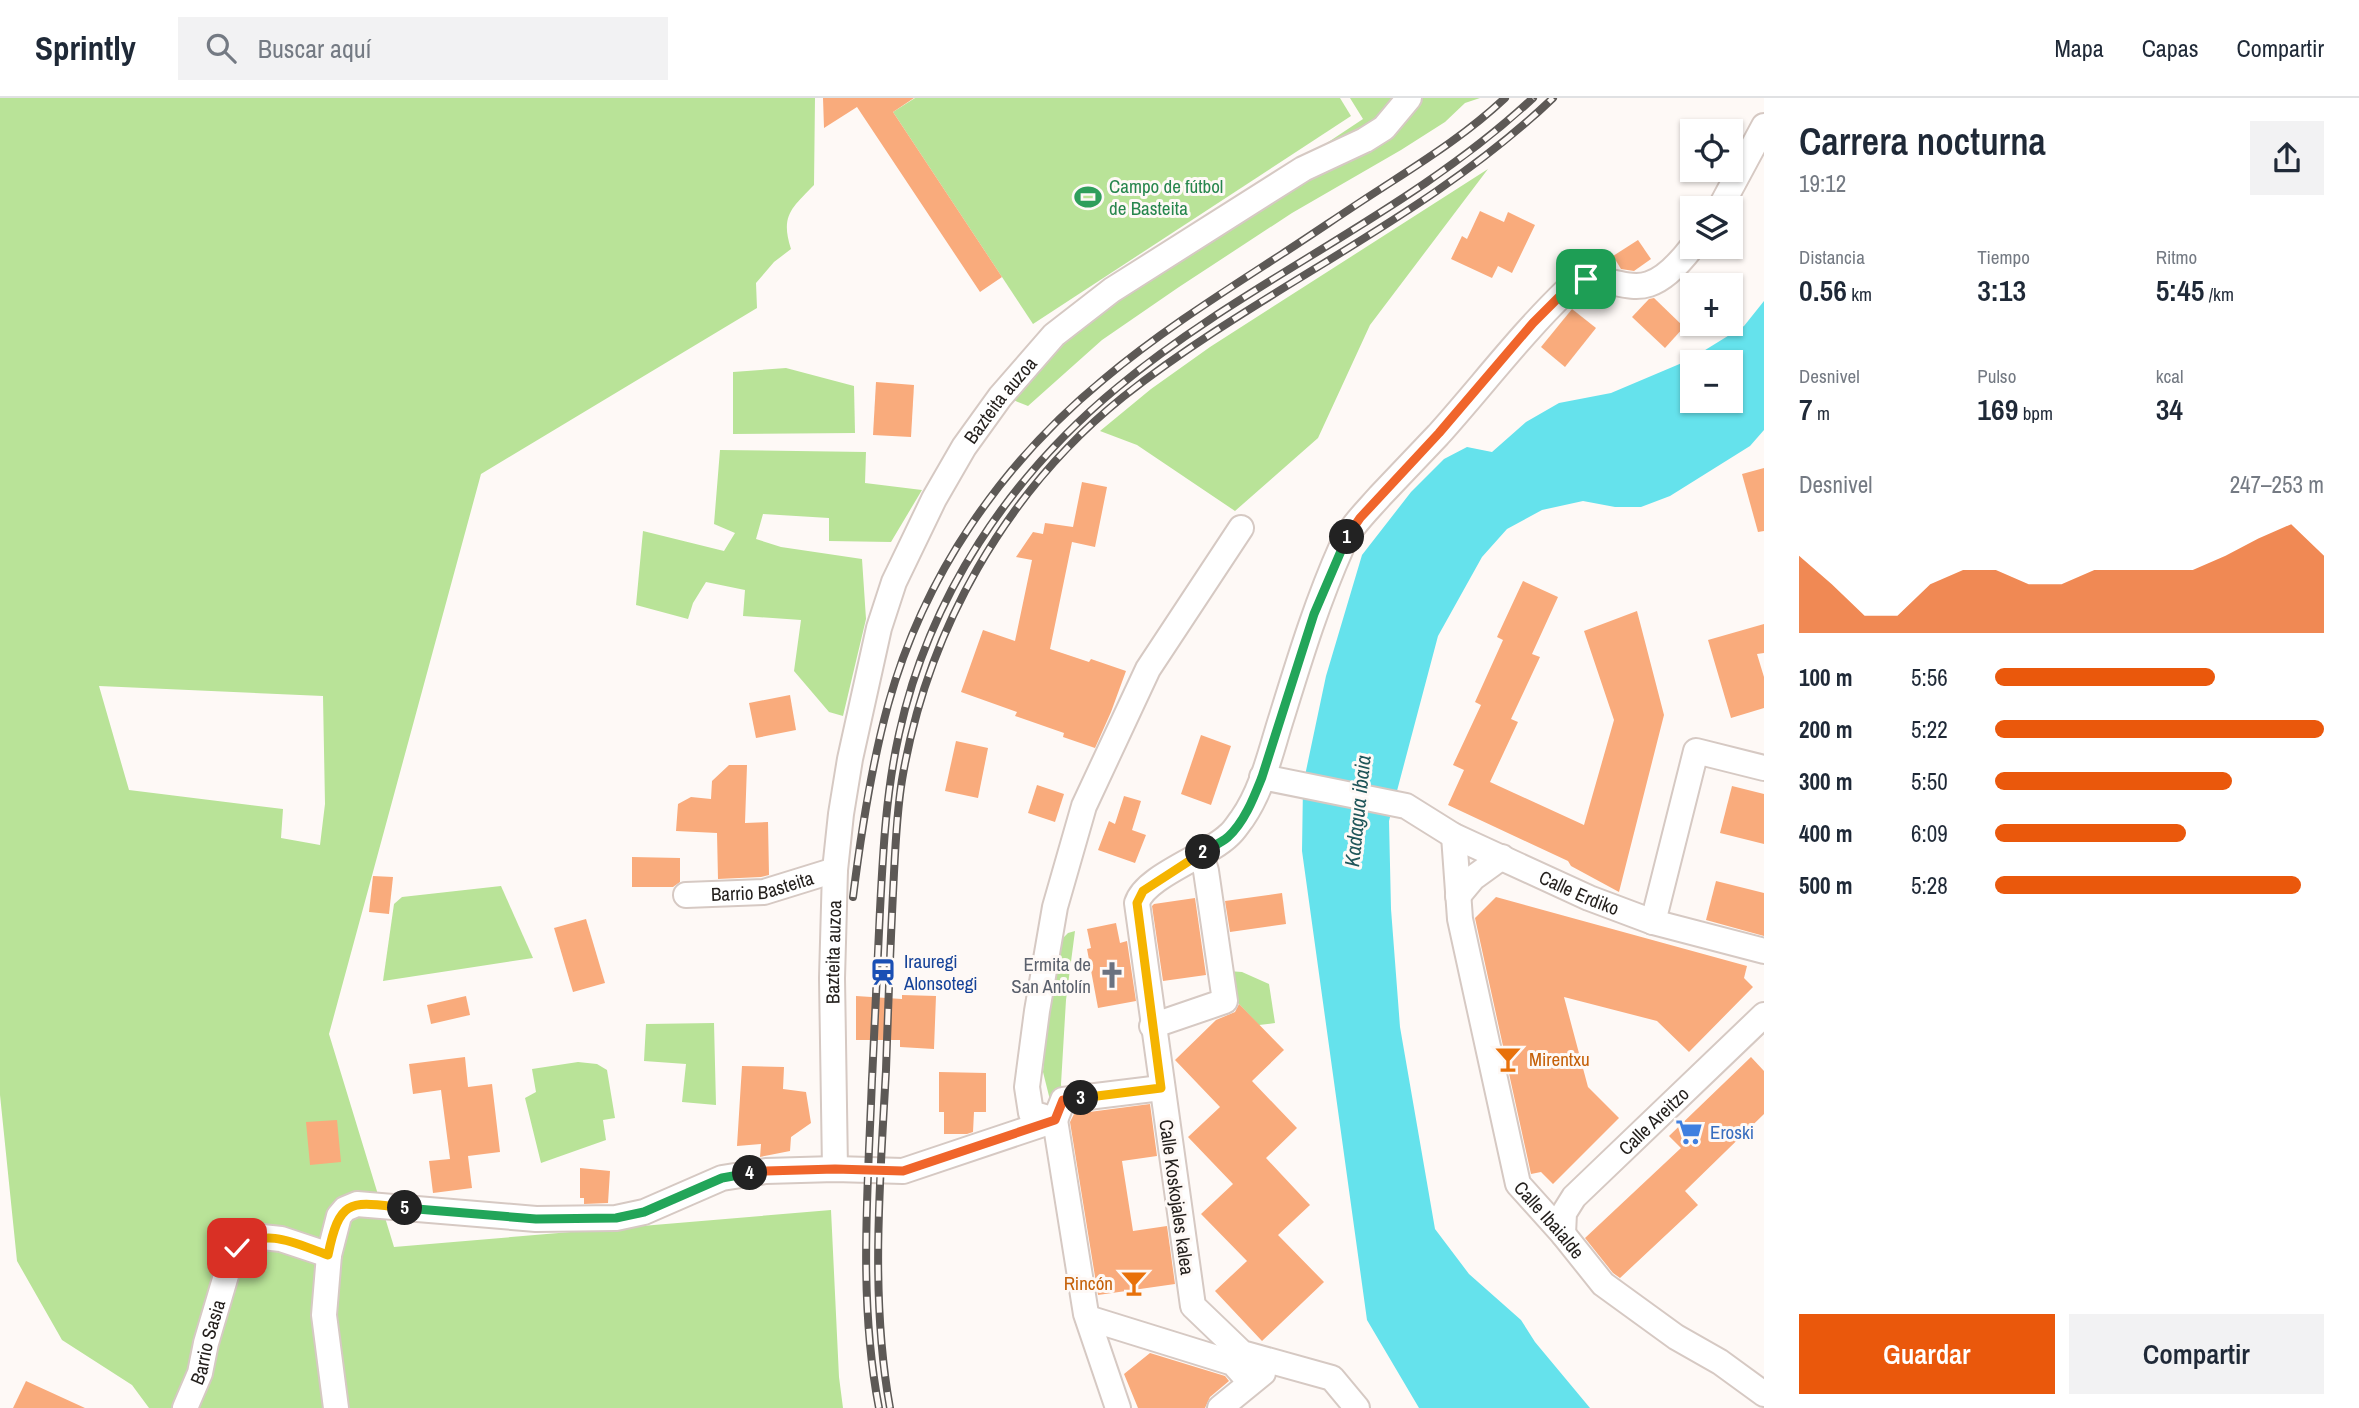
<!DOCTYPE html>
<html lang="es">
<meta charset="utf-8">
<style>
body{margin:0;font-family:"Archivo Narrow",sans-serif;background:#f2f2f3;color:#1f2937;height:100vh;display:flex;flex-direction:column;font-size:26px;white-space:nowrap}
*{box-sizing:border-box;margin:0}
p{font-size:23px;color:#747a83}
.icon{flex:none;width:38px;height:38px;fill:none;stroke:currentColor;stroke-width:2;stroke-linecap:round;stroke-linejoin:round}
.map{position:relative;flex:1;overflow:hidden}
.side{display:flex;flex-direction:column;background:#fff;width:595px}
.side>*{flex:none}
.tools{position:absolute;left:1680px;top:21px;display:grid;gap:14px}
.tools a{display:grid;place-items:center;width:63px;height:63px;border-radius:0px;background:#fff;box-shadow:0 2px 5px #0004;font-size:35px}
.pin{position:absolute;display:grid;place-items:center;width:60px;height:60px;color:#fff;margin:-30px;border-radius:14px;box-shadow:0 4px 10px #0006}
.km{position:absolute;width:35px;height:35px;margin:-18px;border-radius:50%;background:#222;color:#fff;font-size:19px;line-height:35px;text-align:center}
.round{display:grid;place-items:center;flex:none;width:74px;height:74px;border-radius:0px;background:#f2f2f3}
.head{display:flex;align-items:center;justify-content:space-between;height:119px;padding:0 35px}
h1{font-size:38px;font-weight:600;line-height:52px}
.stats{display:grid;grid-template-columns:repeat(3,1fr);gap:10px;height:119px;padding:7px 35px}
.stats div{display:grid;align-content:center}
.stats b{font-size:30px;font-weight:600}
.stats small{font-size:19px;font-weight:400}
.stats p{font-size:19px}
.chart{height:196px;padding:14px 35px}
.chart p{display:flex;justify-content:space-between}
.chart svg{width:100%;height:126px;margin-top:7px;fill:#ea580c;opacity:.7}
.button{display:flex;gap:14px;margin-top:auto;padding:14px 35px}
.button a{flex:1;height:80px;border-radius:0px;background:#ea580c;color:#fff;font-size:28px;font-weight:600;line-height:80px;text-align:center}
.button a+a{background:#f2f2f3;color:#1f2937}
ul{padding:0 35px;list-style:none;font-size:23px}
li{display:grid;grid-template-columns:112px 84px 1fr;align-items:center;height:52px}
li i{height:18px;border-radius:9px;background:#ea580c}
header{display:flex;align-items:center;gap:42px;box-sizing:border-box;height:98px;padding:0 35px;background:#fff;border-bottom:2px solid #e0e1e3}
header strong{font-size:33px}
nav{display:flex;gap:38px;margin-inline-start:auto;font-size:24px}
.search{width:490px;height:63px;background:#f2f2f3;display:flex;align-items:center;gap:18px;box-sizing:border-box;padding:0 24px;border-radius:0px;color:#747a83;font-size:26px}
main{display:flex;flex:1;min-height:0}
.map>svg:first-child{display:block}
</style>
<header>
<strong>Sprintly</strong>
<div class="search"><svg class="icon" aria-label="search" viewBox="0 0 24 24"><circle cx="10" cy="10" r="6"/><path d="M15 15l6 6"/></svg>Buscar aquí</div>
<nav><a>Mapa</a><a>Capas</a><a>Compartir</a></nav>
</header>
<main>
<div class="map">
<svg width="1764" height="1310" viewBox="0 0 1764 1310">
<rect width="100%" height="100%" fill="#fef9f6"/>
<!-- green -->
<g fill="#b9e398" fill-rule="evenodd">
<path d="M0 0H815L814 87C792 110 780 117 791 151L774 164 756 185 757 210 481 376 329 936 394 1149 831 1112 839 1279 843 1310H149L132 1287 62 1242 17 1163 0 997ZM99 588 323 598 325 706 320 747 281 740 283 711 129 692Z"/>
<path d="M915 0H1340L1351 18 1033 226 893 14Z"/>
<path d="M1350 0H1480L1465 5 1445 24 1401 52 1292 115 1179 189 1102 242 1028 308 1008 300 1044 233 1363 21Z"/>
<path d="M1488 71 1370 227 1318 340 1235 413 1137 347 1100 333 1151 291 1210 249Z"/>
<path d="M786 270 854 288 855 335 733 336V274Z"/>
<path d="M720 352 866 354 865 385 922 392 891 444 829 443V420L763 416 756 441 781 449 862 461 866 521 843 618 829 614 794 573 801 522 743 518 745 492 706 484 693 505 688 521 636 507 643 433 724 453 735 435 714 426Z"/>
<path d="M501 788 533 860 383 883 394 806 402 799Z"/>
<path d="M1075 833 1066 902 1061 986 1063 1002 1055 1022 1043 974 1047 911 1058 845 1068 835Z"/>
<path d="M1228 873 1242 874 1269 886 1275 925 1259 927 1236 903Z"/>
<path d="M714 925 716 1007 682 1004 686 966 644 963 646 926Z"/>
<path d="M578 964 597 966 607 972 615 1020 603 1022 606 1042 541 1065 525 1000 536 994 532 971Z"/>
</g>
<!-- water -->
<path fill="#65e2ec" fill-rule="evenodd" d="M1764 203V332L1750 348 1670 398 1641 409H1615L1583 403 1542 412 1507 431 1482 459 1438 538 1389 723 1391 811 1400 929 1435 1131 1469 1176 1521 1222 1535 1244 1590 1310H1419L1367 1222 1302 753 1303 687 1326 578 1362 457 1411 394 1444 361 1467 349 1492 354 1526 324 1559 305 1611 295 1689 262 1744 228ZM1692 264H1731V303H1692Z"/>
<!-- building -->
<g fill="#f9ab7c">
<path d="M823 0H914L893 14 1002 179 980 194 857 9 824 30Z"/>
<path d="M1480 113 1504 124 1508 114 1535 127 1512 175 1498 168 1492 180 1451 161 1462 138 1467 141Z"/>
<path d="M1638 142 1651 161 1634 173 1621 171 1613 158Z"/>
<path d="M1654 200 1684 229 1665 250 1632 219 1649 201Z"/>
<path d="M1572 211 1596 230 1565 269 1541 249Z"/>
<path d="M876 284 914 287 911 339 873 337Z"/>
<path d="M1764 370V433L1758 434 1742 376Z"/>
<path d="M1082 384 1107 389 1095 449 1072 444 1050 551 1089 564 1091 561 1126 573 1111 614 1095 650 1063 639 1064 635 1015 618 1017 614 961 594 983 532 1015 543 1032 462 1016 459 1033 434 1043 436 1045 425 1073 429Z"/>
<path d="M1523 483 1558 499 1532 556 1540 559 1511 621 1518 624 1490 684 1584 727 1614 622 1584 533 1637 513 1664 617 1619 794 1571 768 1568 763 1448 707 1464 672 1453 667 1481 607 1475 604 1503 542 1497 539Z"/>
<path d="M1764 526V555L1757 556 1764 579V610L1731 620 1708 542Z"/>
<path d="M790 597 796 632 756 640 749 605Z"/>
<path d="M1201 637 1231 648 1211 707 1181 696Z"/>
<path d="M956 643 988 650 978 700 945 693Z"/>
<path d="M729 667H747L745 725 768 724 769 777 761 779 718 781 717 735 676 733 678 706 691 699 711 701 712 683Z"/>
<path d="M1037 687 1064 696 1055 724 1028 715Z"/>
<path d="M1732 688 1764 696V746L1720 735Z"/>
<path d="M1124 698 1141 703 1132 732 1146 737 1135 765 1098 752 1109 723 1115 726Z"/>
<path d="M632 759 680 760V784L673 789H632Z"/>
<path d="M373 778 393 779 389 816 369 814Z"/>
<path d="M1716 783 1764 795V838L1706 822Z"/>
<path d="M1282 795 1286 826 1230 834 1225 803Z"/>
<path d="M1496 799 1747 868 1744 880 1753 889 1689 954 1657 923 1564 899 1588 989 1619 1020 1553 1086 1541 1074 1531 1076 1475 820Z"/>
<path d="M1195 800 1206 877 1163 883 1152 808 1154 806Z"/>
<path d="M586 821 605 885 573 894 554 830Z"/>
<path d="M1116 825 1120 845 1127 843 1136 903 1098 910 1087 851 1091 850 1087 831Z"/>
<path d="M902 897 936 898 934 951 900 949V942H856V898L902 901Z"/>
<path d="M466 898 470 917 431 926 427 907Z"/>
<path d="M1239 906 1284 952 1252 983 1297 1030 1266 1060 1310 1107 1278 1137 1324 1184 1262 1243 1215 1193 1247 1163 1201 1116 1233 1086 1188 1039 1220 1009 1175 962 1216 922 1235 914Z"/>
<path d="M465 959 468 989 492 986 500 1054 468 1058 472 1090 433 1095 429 1063 450 1061 441 992 413 996 409 966Z"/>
<path d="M1751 959 1764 973V1016L1685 1093 1698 1107 1620 1180 1613 1175 1585 1140 1681 1050 1669 1038Z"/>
<path d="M742 968 784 969 783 991 806 994 811 1025 791 1039 790 1053 760 1059 761 1046 737 1048Z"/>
<path d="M939 974 986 975V1014H974L973 1034 967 1036H944V1014H939Z"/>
<path d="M1150 1006 1157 1058 1122 1063 1133 1133 1167 1128 1175 1186 1098 1197 1070 1024 1074 1016Z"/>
<path d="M337 1022 341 1064 310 1067 306 1024Z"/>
<path d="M580 1070 610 1073 608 1105 584 1106V1100H580Z"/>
<path d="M1150 1255 1225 1278 1229 1283 1210 1299 1205 1310H1138L1124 1276Z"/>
<path d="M26 1283 85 1310H13Z"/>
</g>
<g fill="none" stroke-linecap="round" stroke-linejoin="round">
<defs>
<g id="minor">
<path d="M1720 110 1764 28"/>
<path id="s1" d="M1262 679 1406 708 1454 738 1589 800 1653 824 1764 853"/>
<path id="s2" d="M1454 738 1460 821 1518 1086 1563 1136 1603 1186 1676 1239 1720 1264 1764 1296"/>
<path id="s3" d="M686 797 764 794 835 772"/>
<path d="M1458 798 1473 780 1502 759"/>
<path d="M1653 824 1696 653 1764 670"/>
<path d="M1152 928 1225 903 1206 773 1201 755"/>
<path d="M1055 1022 1031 1015 1027 989 1037 913 1055 809 1084 708 1148 571 1241 430"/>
<path d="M1055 1022 1086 1216 1118 1310"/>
<path d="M1055 1022 1063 1002 1161 990"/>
<path id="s4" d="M835 1071 832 880 835 772 841 716 850 661 879 530 894 484 934 401 964 349 1000 299 1054 237 1112 192 1303 71 1365 42 1384 30 1409 0"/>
<path id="s5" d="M1563 1136 1564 1115 1574 1099 1764 917"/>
<path d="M1088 1220 1233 1265 1250 1284"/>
<path id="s6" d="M185 1310 200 1275 206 1245 230 1164 237 1151 248 1143 262 1139 281 1141 329 1157"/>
<path d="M336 1310 324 1217 329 1157 339 1118 345 1111 357 1106 536 1121 616 1120 644 1114 722 1080 766 1073 835 1071 903 1073 1055 1022"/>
<path d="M1220 1310 1263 1275"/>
<path d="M1357 1310 1332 1280 1242 1255 1193 1208 1137 805C1145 778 1208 758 1229 737 1234 733 1238 726 1242 721 1263 691 1271 652 1282 618 1300 560 1317 504 1342 448 1350 429 1366 414 1380 398 1399 378 1419 357 1438 337 1482 288 1521 236 1568 191 1592 168 1622 195 1649 186 1665 181 1682 162 1692 149"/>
</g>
</defs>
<!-- minor casing -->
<use href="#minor" stroke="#d6c9c3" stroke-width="28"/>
<!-- minor -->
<use href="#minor" stroke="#fff" stroke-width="24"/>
<defs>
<g id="rail">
<path d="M853 799C861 735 871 669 888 607 924 477 1001 366 1104 281 1160 234 1222 195 1282 156 1316 134 1349 111 1382 90 1425 62 1468 35 1505 0"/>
<path d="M879 1310C858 1201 868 1091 872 981 875 925 877 869 880 812 883 754 886 694 899 636 929 499 1009 379 1118 289 1248 181 1409 116 1533 0"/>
<path d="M890 1310C870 1199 880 1084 886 972 888 913 890 854 893 795 895 757 896 719 902 682 927 533 1005 394 1123 299 1259 191 1428 120 1553 0"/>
</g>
</defs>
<!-- rail casing -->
<use href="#rail" stroke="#5d5956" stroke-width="8"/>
<!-- rail -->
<use href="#rail" stroke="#fef9f6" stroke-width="5" stroke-dasharray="16" stroke-linecap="butt"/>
</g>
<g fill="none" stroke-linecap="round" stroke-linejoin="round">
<defs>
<path id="split-1" d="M1347 439 1360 420 1439 335 1533 225 1571 187 1586 181"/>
<path id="split-2" d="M1203 754C1211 749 1221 745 1228 739 1245 723 1254 699 1262 679L1314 516 1347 439"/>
<path id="split-3" d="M1081 1000 1161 990 1137 805 1143 793 1203 754"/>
<path id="split-4" d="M750 1075 766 1073 835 1071 903 1073 1055 1022 1063 1002 1081 1000"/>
<path id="split-5" d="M405 1110 536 1121 616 1120 644 1114 722 1080 750 1075"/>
<path id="split-6" d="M237 1150C268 1129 296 1146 328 1157 340 1098 351 1104 405 1110"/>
</defs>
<!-- split-1 casing -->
<use href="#split-1" stroke="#fff" stroke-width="14"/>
<!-- split-2 casing -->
<use href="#split-2" stroke="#fff" stroke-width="14"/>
<!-- split-3 casing -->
<use href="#split-3" stroke="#fff" stroke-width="14"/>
<!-- split-4 casing -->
<use href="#split-4" stroke="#fff" stroke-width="14"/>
<!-- split-5 casing -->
<use href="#split-5" stroke="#fff" stroke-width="14"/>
<!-- split-6 casing -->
<use href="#split-6" stroke="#fff" stroke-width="14"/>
<!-- split-1 -->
<use href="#split-1" stroke="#f0652b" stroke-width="9"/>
<!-- split-2 -->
<use href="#split-2" stroke="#22a559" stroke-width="9"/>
<!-- split-3 -->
<use href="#split-3" stroke="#f5b400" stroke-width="9"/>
<!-- split-4 -->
<use href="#split-4" stroke="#f0652b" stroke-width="9"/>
<!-- split-5 -->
<use href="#split-5" stroke="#22a559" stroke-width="9"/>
<!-- split-6 -->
<use href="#split-6" stroke="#f5b400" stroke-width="9"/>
</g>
<!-- icons -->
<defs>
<symbol id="stadium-bare" viewBox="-9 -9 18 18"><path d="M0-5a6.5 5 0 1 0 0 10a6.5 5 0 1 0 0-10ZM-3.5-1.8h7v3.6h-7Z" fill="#2e9e5b" stroke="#fef9f6" stroke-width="2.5" paint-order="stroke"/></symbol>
<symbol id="station-bare" viewBox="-9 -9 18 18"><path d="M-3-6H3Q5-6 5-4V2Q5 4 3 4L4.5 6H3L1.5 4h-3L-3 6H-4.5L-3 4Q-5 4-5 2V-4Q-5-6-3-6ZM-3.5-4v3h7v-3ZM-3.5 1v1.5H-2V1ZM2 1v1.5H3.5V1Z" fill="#1a4fb4" stroke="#fef9f6" stroke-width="2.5" paint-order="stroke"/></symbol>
<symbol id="church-bare" viewBox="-9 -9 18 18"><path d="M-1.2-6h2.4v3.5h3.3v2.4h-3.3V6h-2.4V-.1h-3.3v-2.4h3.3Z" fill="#6b7280" stroke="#fef9f6" stroke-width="2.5" paint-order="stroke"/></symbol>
<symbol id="bar-bare" viewBox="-9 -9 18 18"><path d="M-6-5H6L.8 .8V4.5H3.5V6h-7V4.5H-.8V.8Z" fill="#e8710a" stroke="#fef9f6" stroke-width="2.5" paint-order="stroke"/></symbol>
<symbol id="supermarket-bare" viewBox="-9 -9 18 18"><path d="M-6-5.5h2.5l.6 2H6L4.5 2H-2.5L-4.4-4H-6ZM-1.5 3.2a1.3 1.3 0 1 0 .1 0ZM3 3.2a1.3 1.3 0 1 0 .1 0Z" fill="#3f7fe0" stroke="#fef9f6" stroke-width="2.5" paint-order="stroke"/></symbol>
</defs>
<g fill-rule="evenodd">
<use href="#stadium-bare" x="1069" y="80" width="38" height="38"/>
<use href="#station-bare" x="864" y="855" width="38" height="38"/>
<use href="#church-bare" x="1093" y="858" width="38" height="38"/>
<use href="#bar-bare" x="1489" y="942" width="38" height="38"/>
<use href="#supermarket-bare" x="1670" y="1015" width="38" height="38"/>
<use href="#bar-bare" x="1115" y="1166" width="38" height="38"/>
</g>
<g text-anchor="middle" stroke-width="6" stroke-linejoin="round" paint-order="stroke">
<!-- leisure labels -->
<g font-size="19" fill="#27864d" stroke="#fef9f6" text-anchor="start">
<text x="1109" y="95">Campo de fútbol<tspan x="1109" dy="22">de Basteita</tspan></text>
</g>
<!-- street labels -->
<g font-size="19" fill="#231f1c" stroke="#fef9f6">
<text dy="7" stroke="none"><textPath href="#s4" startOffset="805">Bazteita auzoa</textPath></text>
<text dy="7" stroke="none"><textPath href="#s3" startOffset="77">Barrio Basteita</textPath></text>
<text dy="7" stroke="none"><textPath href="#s1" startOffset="341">Calle Erdiko</textPath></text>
<text dy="7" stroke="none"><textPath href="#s4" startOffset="217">Bazteita auzoa</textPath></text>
<text dy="7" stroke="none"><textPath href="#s5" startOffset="150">Calle Areitzo</textPath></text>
<text transform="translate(1177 1099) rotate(82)" y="7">Calle Koskojales kalea</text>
<text dy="7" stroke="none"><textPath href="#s2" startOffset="402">Calle Ibaialde</textPath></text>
<text dy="7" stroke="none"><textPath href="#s6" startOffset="70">Barrio Sasia</textPath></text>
</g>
<!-- transit labels -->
<g font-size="19" fill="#164399" stroke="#fef9f6" text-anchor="start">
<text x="904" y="870">Irauregi<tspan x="904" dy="22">Alonsotegi</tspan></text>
</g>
<!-- worship labels -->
<g font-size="19" fill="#5b616d" stroke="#fef9f6" text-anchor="end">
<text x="1091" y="873">Ermita de<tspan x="1091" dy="22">San Antolín</tspan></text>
</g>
<!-- food labels -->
<g font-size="19" fill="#c56008" stroke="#fef9f6" text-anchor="start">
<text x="1529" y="968">Mirentxu</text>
<text x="1113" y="1192" text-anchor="end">Rincón</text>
</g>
<!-- shop labels -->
<g font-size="19" fill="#366cbe" stroke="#fef9f6" text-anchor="start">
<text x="1710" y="1041">Eroski</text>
</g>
<!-- water labels -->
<g font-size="21" font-style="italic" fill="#1f5559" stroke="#fef9f6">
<text transform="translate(1358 713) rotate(-84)" y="7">Kadagua ibaia</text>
</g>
</g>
</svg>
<div class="tools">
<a><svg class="icon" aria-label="locate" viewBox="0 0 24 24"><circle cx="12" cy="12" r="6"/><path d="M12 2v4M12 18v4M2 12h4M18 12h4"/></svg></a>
<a><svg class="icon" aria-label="layers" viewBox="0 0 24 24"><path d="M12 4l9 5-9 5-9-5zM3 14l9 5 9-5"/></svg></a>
<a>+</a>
<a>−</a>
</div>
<div class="pin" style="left:1586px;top:181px;background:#1e9e55"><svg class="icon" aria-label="arrive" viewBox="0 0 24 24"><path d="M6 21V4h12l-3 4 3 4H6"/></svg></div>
<div class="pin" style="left:237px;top:1150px;background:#d93025"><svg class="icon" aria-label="check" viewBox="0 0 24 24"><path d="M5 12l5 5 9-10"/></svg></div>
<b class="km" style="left:1347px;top:439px">1</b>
<b class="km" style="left:1203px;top:754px">2</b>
<b class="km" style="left:1081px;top:1000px">3</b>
<b class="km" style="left:750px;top:1075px">4</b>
<b class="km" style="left:405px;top:1110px">5</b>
</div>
<section class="side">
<div class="head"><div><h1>Carrera nocturna</h1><p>19:12</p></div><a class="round"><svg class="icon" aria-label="share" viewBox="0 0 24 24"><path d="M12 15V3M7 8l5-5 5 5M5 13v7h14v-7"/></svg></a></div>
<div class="stats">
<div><p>Distancia</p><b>0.56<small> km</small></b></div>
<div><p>Tiempo</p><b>3:13</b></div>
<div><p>Ritmo</p><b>5:45<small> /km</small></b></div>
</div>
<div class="stats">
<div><p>Desnivel</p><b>7<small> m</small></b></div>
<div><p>Pulso</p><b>169<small> bpm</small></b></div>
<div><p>kcal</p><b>34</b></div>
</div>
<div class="chart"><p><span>Desnivel</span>247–253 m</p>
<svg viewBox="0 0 160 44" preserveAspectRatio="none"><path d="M0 44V17L10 27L20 38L30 38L40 27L50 22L60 22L70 27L80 27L90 22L100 22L110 22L120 22L130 17L140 11L150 6L160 17V44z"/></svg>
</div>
<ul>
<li><b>100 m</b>5:56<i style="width:67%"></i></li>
<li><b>200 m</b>5:22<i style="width:100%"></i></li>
<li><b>300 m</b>5:50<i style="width:72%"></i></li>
<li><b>400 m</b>6:09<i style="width:58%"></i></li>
<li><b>500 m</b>5:28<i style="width:93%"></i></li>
</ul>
<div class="button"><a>Guardar</a><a>Compartir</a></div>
</section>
</main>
